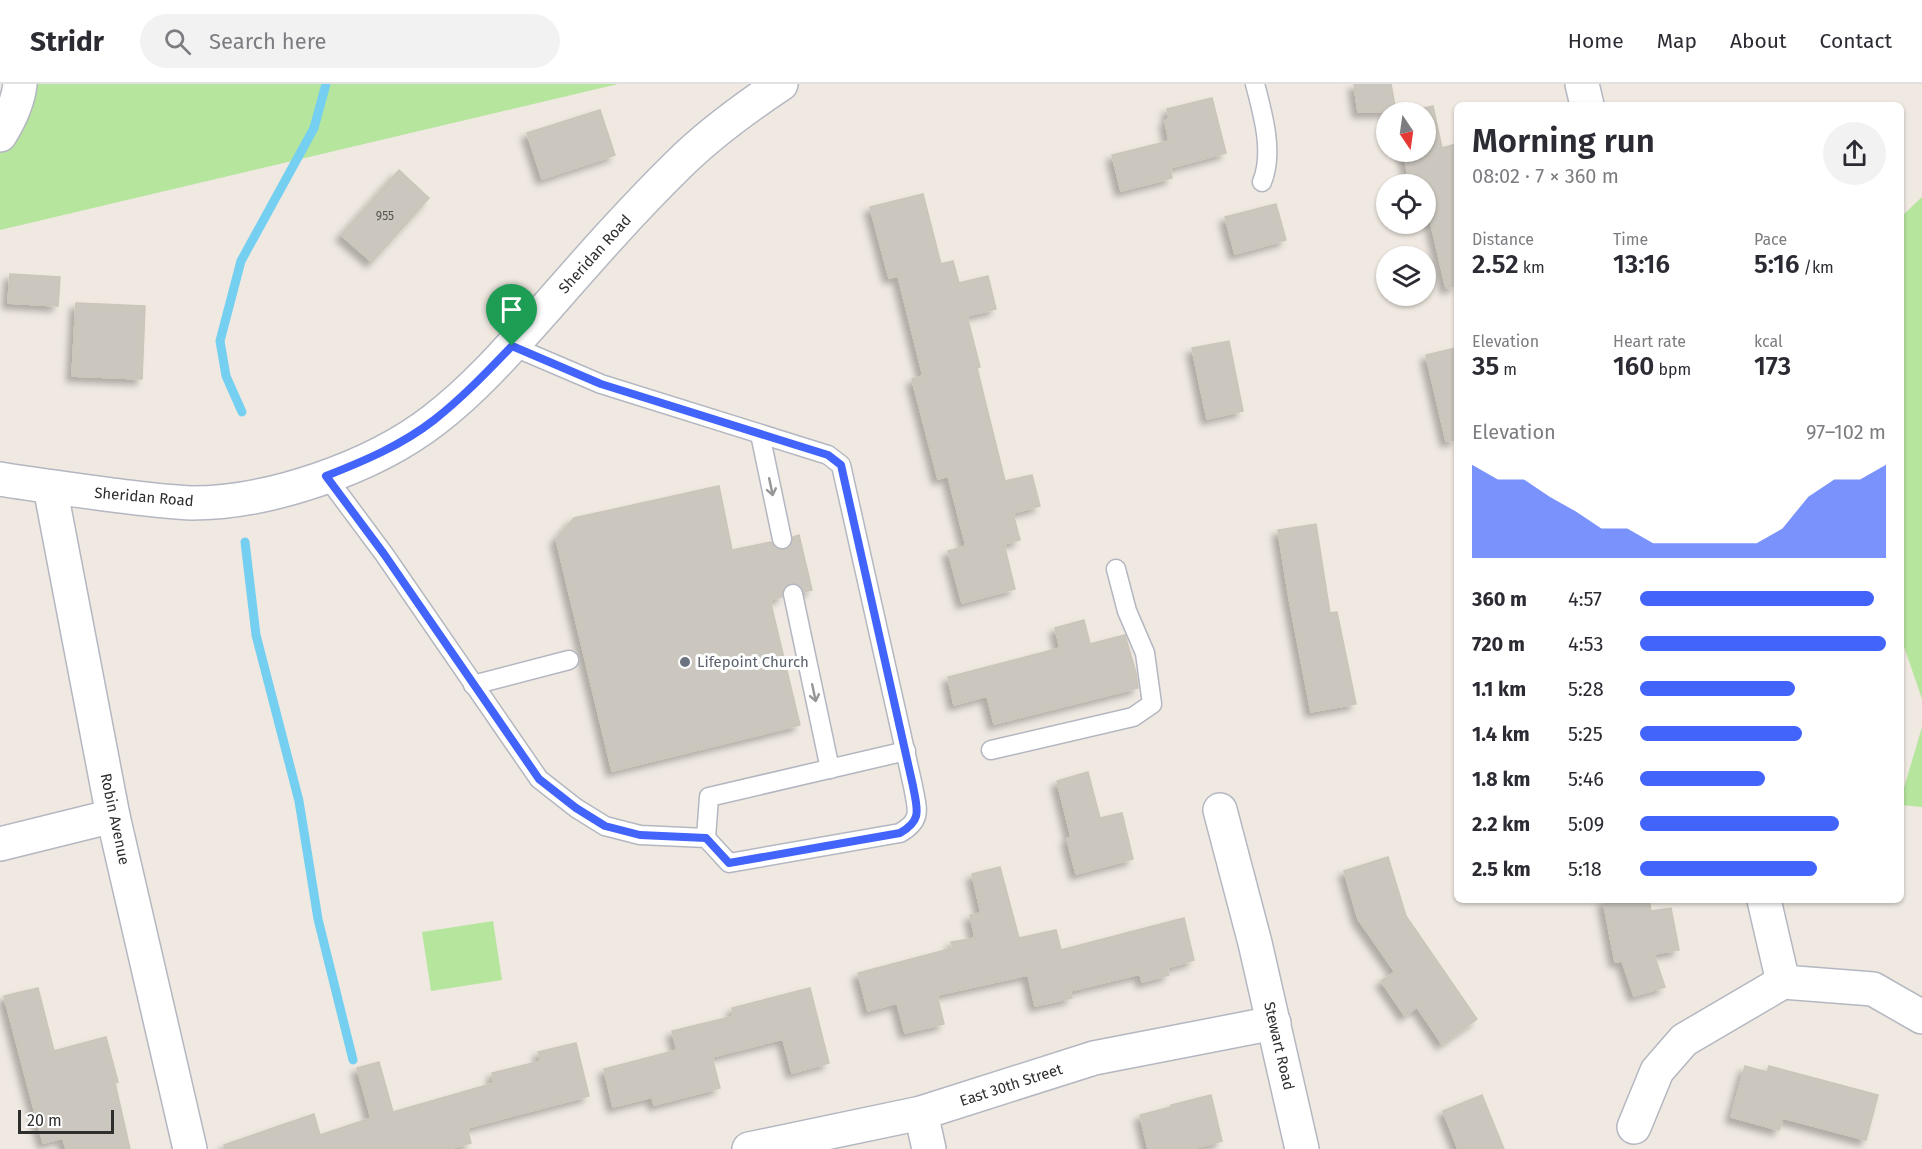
<!DOCTYPE html>
<meta charset="utf-8">
<style>
body{margin:0;font-family:"Fira Sans",sans-serif;background:#f2f2f3;color:#2b2b33;height:100vh;display:flex;flex-direction:column;font-size:22px;white-space:nowrap}
*{box-sizing:border-box;margin:0}
p{font-size:20px;color:#7c7c81}
.icon{flex:none;width:33px;height:33px;fill:none;stroke:currentColor;stroke-width:2;stroke-linecap:round;stroke-linejoin:round}
.map{position:relative;flex:1;overflow:hidden}
.panel{position:absolute;left:1454px;top:18px;width:450px;height:801px;display:flex;flex-direction:column;background:#fff;border-radius:9px;box-shadow:0 2px 4px #0004}
.panel>*{flex:none}
.needle{width:39px;rotate:167deg}
.fabs{position:absolute;left:1376px;top:18px;display:grid;gap:12px}
.fabs a{display:grid;place-items:center;width:60px;height:60px;border-radius:50%;background:#fff;box-shadow:0 2px 4px #0004;font-size:30px}
.scale{position:absolute;left:18px;bottom:15px;width:96px;box-sizing:border-box;padding-left:6px;border:3px solid #2e2e2e;border-top:0;font-size:16px;line-height:21px;white-space:nowrap;color:#2e2e2e;-webkit-text-stroke:4px #fff;paint-order:stroke}
.pin{position:absolute;display:grid;place-items:center;width:51px;height:51px;color:#fff;margin:-62px -26px;border-radius:50% 50% 50% 0;rotate:-45deg;box-shadow:0 0 6px #0007}
.pin .icon{rotate:45deg}
.round{display:grid;place-items:center;flex:none;width:63px;height:63px;border-radius:32px;background:#f2f2f3}
.summary{display:flex;align-items:center;justify-content:space-between;height:102px;padding:0 18px}
h1{font-size:33px;font-weight:600;line-height:45px}
.figures{display:grid;grid-template-columns:repeat(3,1fr);gap:9px;height:102px;padding:6px 18px}
.figures div{display:grid;align-content:center}
.figures b{font-size:26px;font-weight:600}
.figures small{font-size:16px;font-weight:400}
.figures p{font-size:16px}
.chart{height:168px;padding:12px 18px}
.chart p{display:flex;justify-content:space-between}
.chart svg{width:100%;height:108px;margin-top:6px;fill:#4264fb;opacity:.7}
ul{padding:0 18px;list-style:none;font-size:20px}
li{display:grid;grid-template-columns:96px 72px 1fr;align-items:center;height:45px}
li i{height:15px;border-radius:8px;background:#4264fb}
header{display:flex;align-items:center;gap:36px;box-sizing:border-box;height:84px;padding:0 30px;background:#fff;border-bottom:2px solid #e1e1e2}
header strong{font-size:28px}
nav{display:flex;gap:33px;margin-inline-start:auto;font-size:21px}
.search{width:420px;height:54px;background:#f2f2f3;display:flex;align-items:center;gap:15px;box-sizing:border-box;padding:0 21px;border-radius:33px;color:#7c7c81;font-size:22px}
.map>svg:first-child{display:block}
</style>
<header>
<strong>Stridr</strong>
<div class="search"><svg class="icon" aria-label="search" viewBox="0 0 24 24"><circle cx="10" cy="10" r="6"/><path d="M15 15l6 6"/></svg>Search here</div>
<nav><a>Home</a><a>Map</a><a>About</a><a>Contact</a></nav>
</header>
<div class="map">
<svg width="1922" height="1065" viewBox="0 0 1922 1065">
<defs>
<filter id="shadow"><feDropShadow dx="-5.5" dy="5.5" stdDeviation="3" flood-color="#0004"/></filter>
</defs>
<rect width="100%" height="100%" fill="#efe9e1"/>
<!-- green -->
<g fill="#b6e59e">
<path d="M20 0H618L0 146V51Z"/>
<path d="M1922 113V615L1900 551V134Z"/>
<path d="M1922 643V723L1901 721V714Z"/>
<path d="M493 837 502 896 431 907 422 848Z"/>
</g>
<g fill="none" stroke-linecap="round" stroke-linejoin="round">
<!-- stream -->
<g stroke="#75cff0" stroke-width="9">
<path d="M242 328 226 292 220 257 241 177 314 44 326 0"/>
<path d="M245 458 256 551 299 717 318 835 353 976"/>
</g>
</g>
<!-- building -->
<g fill="#cbc7bf" stroke="#cbc5ba" stroke-width="1.5" filter="url(#shadow)">
<path d="M1354 0H1391L1396 28H1358Z"/>
<path d="M1212 14 1226 69 1170 84 1172 94 1121 107 1112 71 1169 57 1165 37 1169 33 1167 25Z"/>
<path d="M1433 22 1442 64 1456 60V202L1446 204 1428 127 1425 128V100H1410L1403 68H1425V28H1405Z"/>
<path d="M600 26 615 71 542 95 527 49Z"/>
<path d="M399 86 429 114 372 178 341 151Z"/>
<path d="M923 110 941 180 953 177 959 199 988 192 996 225 967 232 980 283 977 284 1005 397 1032 391 1040 422 1013 429 1020 456 1004 460 1015 505 962 519 948 467 966 462 948 392 938 395 912 295 923 292 898 192 889 194 870 123Z"/>
<path d="M1276 120 1286 156 1235 170 1225 133Z"/>
<path d="M10 190 60 193 58 222 8 219Z"/>
<path d="M76 219 145 222 142 295 72 292Z"/>
<path d="M1229 257 1243 327 1207 335 1192 264Z"/>
<path d="M1456 264V356L1446 357 1426 271Z"/>
<path d="M719 402 732 466 771 458 778 465 785 466 792 459 793 453 799 451 812 506 804 508 797 500 790 499 783 506 782 513 770 516 800 641 612 687 556 455 574 434Z"/>
<path d="M1316 440 1330 529 1337 528 1356 620 1311 628 1289 514 1278 446Z"/>
<path d="M1084 536 1090 560 1125 551 1136 589 1138 604 994 640 987 612 954 621 948 593 1060 564 1055 544Z"/>
<path d="M1088 688 1100 734 1122 729 1133 775 1076 790 1067 755 1071 753 1057 697Z"/>
<path d="M1388 773 1406 832 1477 935 1442 960 1417 923 1405 932 1381 897 1395 888 1358 835 1344 787Z"/>
<path d="M1000 783 1019 854 1056 846 1061 866 1184 834 1194 876 1167 884 1169 891 1142 898 1140 890 1070 907 1072 914 1035 922 1028 891 937 911 944 940 905 949 897 919 868 927 858 889 953 864 951 858 975 854 970 831 981 829 972 790Z"/>
<path d="M1603 816H1649L1651 827 1671 824 1679 866 1654 870 1665 903 1634 912 1622 877 1615 878Z"/>
<path d="M38 904 54 967 106 953 118 998 115 999 130 1065H66L63 1054 43 1059 4 912Z"/>
<path d="M810 904 829 979 792 989 783 955 712 973 720 1004 654 1021 652 1013 613 1023 604 985 677 966 672 947 734 932 732 924Z"/>
<path d="M576 959 589 1012 467 1044 471 1059 448 1065H225L224 1061 314 1030 320 1051 371 1034 357 984 379 978 393 1028 494 999 492 989 541 977 538 968Z"/>
<path d="M1745 982 1767 988 1769 982 1878 1011 1866 1056 1783 1034 1779 1046 1731 1033Z"/>
<path d="M1211 1011 1222 1057 1192 1065H1148L1140 1031 1171 1023V1021Z"/>
<path d="M1482 1011 1504 1065H1458L1443 1027Z"/>
</g>
<g fill="none" stroke-linecap="round" stroke-linejoin="round">
<defs>
<g id="service">
<path d="M1255 0C1263 30 1274 69 1262 98"/>
<path d="M760 350 782 455"/>
<path d="M326 392 384 470 539 695 576 724 605 742 640 751 706 754 729 779 900 749C923 736 917 725 913 702L841 381 828 371 601 300 512 262"/>
<path d="M793 510 830 685"/>
<path d="M473 601 569 576"/>
<path d="M991 666 1133 633 1152 620 1145 569 1127 527 1116 485"/>
<path d="M706 754 709 713 906 667"/>
</g>
<g id="minor">
<path d="M1582 0 1587 21"/>
<path d="M0 51C10 35 18 19 20 0"/>
<path d="M50 403 113 732 190 1065"/>
<path d="M1220 726 1255 859 1302 1065"/>
<path d="M0 760 113 732"/>
<path d="M1764 816 1783 898 1873 905 1922 933"/>
<path d="M921 1029 929 1065"/>
<path d="M1634 1043 1657 987 1684 956 1783 898"/>
<path d="M749 1065 921 1029 1094 974 1274 939"/>
</g>
<path id="secondary" d="M0 395C37 401 75 406 112 411 138 414 165 418 192 419 269 419 372 384 434 336 476 304 511 263 547 223 589 175 632 126 678 81 709 50 745 24 781 0"/>
</defs>
<!-- service casing -->
<use href="#service" stroke="#b4b7c1" stroke-width="21"/>
<!-- minor casing -->
<use href="#minor" stroke="#b4b7c1" stroke-width="36"/>
<!-- secondary casing -->
<use href="#secondary" stroke="#b4b7c1" stroke-width="36"/>
<!-- service -->
<use href="#service" stroke="#fff" stroke-width="18"/>
<!-- minor -->
<use href="#minor" stroke="#fff" stroke-width="33"/>
<!-- secondary -->
<use href="#secondary" stroke="#fff" stroke-width="33"/>
</g>
<!-- one-way arrows -->
<defs><path id="oneway-shaft" d="M-6 0H5M1.5-3L5.5 0L1.5 3" fill="none" stroke-width="1.6" stroke-linecap="round" stroke-linejoin="round" transform="scale(1.5)"/></defs>
<g stroke="#969696">
<use href="#oneway-shaft" transform="translate(771 403) rotate(78)"/>
<use href="#oneway-shaft" transform="translate(814 609) rotate(78)"/>
</g>
<g fill="none" stroke-linecap="round" stroke-linejoin="round">
<defs>
<path id="route" d="M512 262 601 300 828 371 841 381 913 702C917 725 923 736 900 749L729 779 706 754 640 751 605 742 576 724 539 695 384 470 326 392C364 377 402 361 434 336 462 314 487 288 512 262Z"/>
</defs>
<!-- route casing -->
<use href="#route" stroke="#fff" stroke-width="12"/>
<!-- route -->
<use href="#route" stroke="#4264fb" stroke-width="8"/>
</g>
<!-- markers -->
<circle fill="#6b7280" stroke="#fff" stroke-width="2" cx="685" cy="578" r="6"/>
<g text-anchor="middle" stroke-width="6" stroke-linejoin="round" paint-order="stroke">
<!-- number labels -->
<g font-size="12" fill="#555452">
<text x="385" y="136">955</text>
</g>
<!-- street labels -->
<g font-size="15" fill="#2e2e2e" stroke="#fff">
<text transform="translate(595 170) rotate(-48)" y="5">Sheridan Road</text>
<text transform="translate(144 413) rotate(5)" y="5">Sheridan Road</text>
<text transform="translate(115 735) rotate(78)" y="5">Robin Avenue</text>
<text transform="translate(1279 962) rotate(77)" y="5">Stewart Road</text>
<text transform="translate(1011 1001) rotate(-18)" y="5">East 30th Street</text>
</g>
<!-- worship labels -->
<g font-size="15" fill="#5b616d" stroke="#fff" text-anchor="start">
<text x="697" y="583">Lifepoint Church</text>
</g>
</g>
</svg>
<div class="fabs">
<a><svg class="needle" viewBox="-14 -14 28 28"><path d="M0-13l5 13h-10z" fill="#e53935"/><path d="M0 13l5-13h-10z" fill="#7c7c81"/></svg></a>
<a><svg class="icon" aria-label="locate" viewBox="0 0 24 24"><circle cx="12" cy="12" r="6"/><path d="M12 2v4M12 18v4M2 12h4M18 12h4"/></svg></a>
<a><svg class="icon" aria-label="layers" viewBox="0 0 24 24"><path d="M12 4l9 5-9 5-9-5zM3 14l9 5 9-5"/></svg></a>
</div>
<div class="scale">20 m</div>
<div class="pin" style="left:512px;top:262px;background:#1e9e55"><svg class="icon" aria-label="arrive" viewBox="0 0 24 24"><path d="M6 21V4h12l-3 4 3 4H6"/></svg></div>
<section class="panel">
<div class="summary"><div><h1>Morning run</h1><p>08:02 · 7 × 360 m</p></div><a class="round"><svg class="icon" aria-label="share" viewBox="0 0 24 24"><path d="M12 15V3M7 8l5-5 5 5M5 13v7h14v-7"/></svg></a></div>
<div class="figures">
<div><p>Distance</p><b>2.52<small> km</small></b></div>
<div><p>Time</p><b>13:16</b></div>
<div><p>Pace</p><b>5:16<small> /km</small></b></div>
</div>
<div class="figures">
<div><p>Elevation</p><b>35<small> m</small></b></div>
<div><p>Heart rate</p><b>160<small> bpm</small></b></div>
<div><p>kcal</p><b>173</b></div>
</div>
<div class="chart"><p><span>Elevation</span>97–102 m</p>
<svg viewBox="0 0 160 44" preserveAspectRatio="none"><path d="M0 44V6L10 12L20 12L30 19L40 25L50 32L60 32L70 38L80 38L90 38L100 38L110 38L120 32L130 19L140 12L150 12L160 6V44z"/></svg>
</div>
<ul>
<li><b>360 m</b>4:57<i style="width:95%"></i></li>
<li><b>720 m</b>4:53<i style="width:100%"></i></li>
<li><b>1.1 km</b>5:28<i style="width:63%"></i></li>
<li><b>1.4 km</b>5:25<i style="width:66%"></i></li>
<li><b>1.8 km</b>5:46<i style="width:51%"></i></li>
<li><b>2.2 km</b>5:09<i style="width:81%"></i></li>
<li><b>2.5 km</b>5:18<i style="width:72%"></i></li>
</ul>
</section>
</div>
